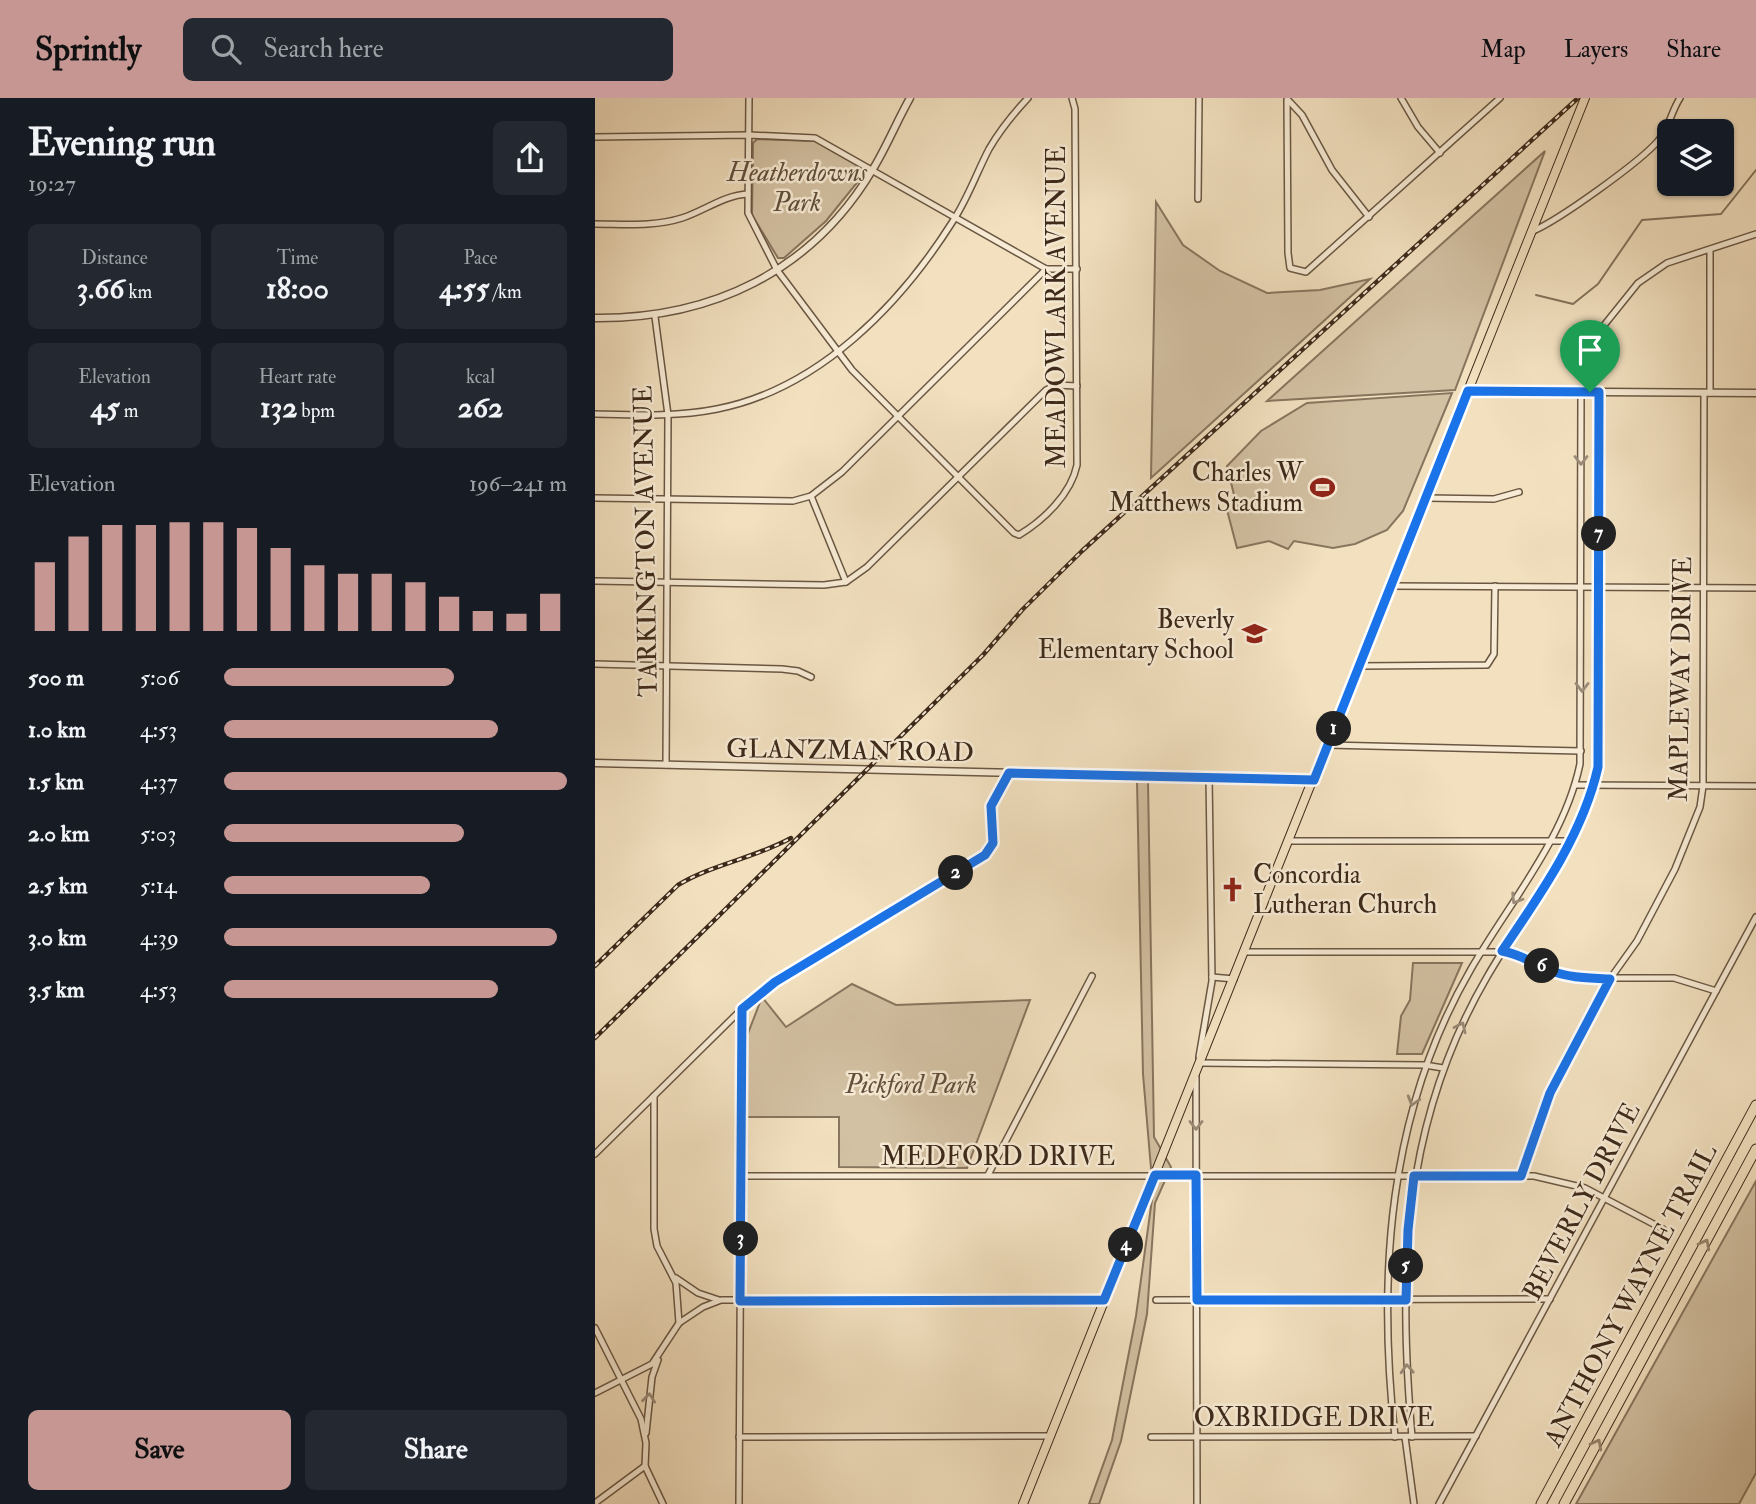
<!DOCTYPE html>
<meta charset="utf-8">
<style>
body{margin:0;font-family:"IM FELL Double Pica",serif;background:#242831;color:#f1f3f6;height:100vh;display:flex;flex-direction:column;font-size:26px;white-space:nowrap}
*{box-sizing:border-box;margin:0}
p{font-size:23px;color:#9ea1a6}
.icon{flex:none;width:38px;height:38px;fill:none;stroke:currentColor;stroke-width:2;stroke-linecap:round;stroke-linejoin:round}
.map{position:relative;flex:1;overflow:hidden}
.sheet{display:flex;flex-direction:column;background:#171b24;width:595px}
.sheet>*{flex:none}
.buttons{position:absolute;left:1062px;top:21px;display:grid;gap:14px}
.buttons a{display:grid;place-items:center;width:77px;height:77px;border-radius:10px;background:#171b24;box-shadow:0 2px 5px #0004;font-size:35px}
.pin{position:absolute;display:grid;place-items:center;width:60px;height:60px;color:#fff;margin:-72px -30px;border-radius:50% 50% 50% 0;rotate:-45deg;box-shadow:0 0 7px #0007}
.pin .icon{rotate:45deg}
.km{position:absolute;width:35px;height:35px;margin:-18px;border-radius:50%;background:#222;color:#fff;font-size:19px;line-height:35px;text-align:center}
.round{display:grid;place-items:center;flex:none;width:74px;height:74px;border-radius:10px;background:#242831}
.overview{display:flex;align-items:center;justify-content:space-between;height:119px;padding:0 28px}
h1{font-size:38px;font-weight:700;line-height:52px}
.figures{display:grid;grid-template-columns:repeat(3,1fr);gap:10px;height:119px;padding:7px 28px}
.figures div{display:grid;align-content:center;border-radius:10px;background:#242831;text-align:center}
.figures b{font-size:30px;font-weight:700}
.figures small{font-size:19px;font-weight:400}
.figures p{font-size:19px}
.chart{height:196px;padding:14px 28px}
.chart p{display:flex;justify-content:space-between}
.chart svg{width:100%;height:126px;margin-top:7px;stroke:#c59692;stroke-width:6}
.primary-button{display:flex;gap:14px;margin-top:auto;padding:14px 28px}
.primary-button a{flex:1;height:80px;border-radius:10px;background:#c59692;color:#111;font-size:28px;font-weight:700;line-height:80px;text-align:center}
.primary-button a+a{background:#242831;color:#f1f3f6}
ul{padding:0 28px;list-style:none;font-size:23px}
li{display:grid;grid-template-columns:112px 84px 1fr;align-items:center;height:52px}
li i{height:18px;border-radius:9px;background:#c59692}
header{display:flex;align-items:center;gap:42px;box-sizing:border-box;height:98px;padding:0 35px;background:#c59692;color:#111}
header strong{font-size:33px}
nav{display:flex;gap:38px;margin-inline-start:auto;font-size:24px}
.search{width:490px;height:63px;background:#242831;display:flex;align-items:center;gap:18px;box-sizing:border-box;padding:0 24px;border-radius:10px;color:#9ea1a6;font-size:26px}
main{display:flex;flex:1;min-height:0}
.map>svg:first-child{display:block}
</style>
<header>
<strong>Sprintly</strong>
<div class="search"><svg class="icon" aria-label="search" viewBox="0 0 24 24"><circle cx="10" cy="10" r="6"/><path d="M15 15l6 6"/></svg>Search here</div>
<nav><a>Map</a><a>Layers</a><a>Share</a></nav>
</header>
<main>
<section class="sheet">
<div class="overview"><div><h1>Evening run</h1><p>19:27</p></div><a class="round"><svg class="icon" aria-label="share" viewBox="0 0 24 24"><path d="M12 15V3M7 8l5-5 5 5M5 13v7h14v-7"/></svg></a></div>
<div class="figures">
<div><p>Distance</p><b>3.66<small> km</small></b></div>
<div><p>Time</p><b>18:00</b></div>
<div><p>Pace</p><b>4:55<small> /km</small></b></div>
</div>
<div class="figures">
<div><p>Elevation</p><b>45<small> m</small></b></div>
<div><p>Heart rate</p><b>132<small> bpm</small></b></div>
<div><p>kcal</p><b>262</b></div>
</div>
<div class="chart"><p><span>Elevation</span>196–241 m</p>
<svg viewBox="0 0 160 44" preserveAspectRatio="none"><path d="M5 44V20M15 44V11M25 44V7M35 44V7M45 44V6M55 44V6M65 44V8M75 44V15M85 44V21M95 44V24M105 44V24M115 44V27M125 44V32M135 44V37M145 44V38M155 44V31"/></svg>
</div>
<ul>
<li><b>500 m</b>5:06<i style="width:67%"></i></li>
<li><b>1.0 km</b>4:53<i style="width:80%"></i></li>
<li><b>1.5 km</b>4:37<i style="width:100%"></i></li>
<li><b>2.0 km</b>5:03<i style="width:70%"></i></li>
<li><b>2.5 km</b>5:14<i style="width:60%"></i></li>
<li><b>3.0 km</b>4:39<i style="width:97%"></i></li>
<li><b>3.5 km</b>4:53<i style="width:80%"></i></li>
</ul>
<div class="primary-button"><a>Save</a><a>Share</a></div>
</section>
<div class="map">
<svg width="1161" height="1406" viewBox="0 0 1161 1406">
<rect width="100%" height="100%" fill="#f2e0bf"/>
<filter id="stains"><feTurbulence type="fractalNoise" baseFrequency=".00286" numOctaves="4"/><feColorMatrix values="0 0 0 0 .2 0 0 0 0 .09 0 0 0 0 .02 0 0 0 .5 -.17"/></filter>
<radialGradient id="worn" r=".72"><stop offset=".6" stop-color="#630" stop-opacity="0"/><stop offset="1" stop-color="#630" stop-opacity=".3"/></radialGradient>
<!-- green -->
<g fill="#d3c1a3" stroke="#88755e" stroke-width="2">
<path d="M162 41 220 43 267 70 269 76 231 123 189 160H183L157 117 158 45Z"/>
<path d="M950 53 860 292 672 303Z"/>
<path d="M561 104 588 147 625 173 672 195 725 192 775 181 556 380Z"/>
<path d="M857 295 808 413 792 432 760 446 738 450 699 443 693 451 674 443 642 450 632 412 642 409 632 368 666 333 712 305Z"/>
<path d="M542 683H553L559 1039 576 1069 560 1105 552 1216 526 1343 504 1406H494L517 1342 541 1218 558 1094 548 976Z"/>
<path d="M818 865H867L827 956H802L806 918 815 902Z"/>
<path d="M257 886 301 907 435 902 372 1070 244 1069V1019H151L152 938 167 899 191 929Z"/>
<path d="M1161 1083V1375L1144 1406H981Z"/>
</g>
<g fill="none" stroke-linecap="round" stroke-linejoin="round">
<!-- stream -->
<path stroke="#84725b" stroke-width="2" d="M941 197 978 206 1003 186 1047 122 1126 116 1161 72"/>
<defs>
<g id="minor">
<path d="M154 0 153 115 182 172 257 272 419 435 424 437C449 422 476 396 482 367L480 11 477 0"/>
<path d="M806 0 823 29 845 55"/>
<path d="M692 2 693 155 695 170 711 174 905 0"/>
<path d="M693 2 707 17 737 72 774 119"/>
<path d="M0 39 154 37 220 40 451 171H482"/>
<path d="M603 101 604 0"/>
<path d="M0 126C29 126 59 129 87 120 109 113 129 97 153 96"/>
<path d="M938 133C964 122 1045 64 1063 43 1074 30 1076 14 1085 0"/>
<path d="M60 219 73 317 71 667"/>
<path d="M994 294 993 260 998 241 1043 185 1072 165 1161 136"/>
<path d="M1115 295V153"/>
<path d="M0 316C41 317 82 319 122 311 224 291 305 207 358 123 373 100 382 74 394 51 405 32 418 16 433 0"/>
<path d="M216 398 251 484"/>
<path d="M0 400 198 403 216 398 247 374 451 171"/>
<path d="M831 400 899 401 924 394"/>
<path d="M0 483 229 487 251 484 272 469 451 292 461 287 482 288"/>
<path d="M796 488 1161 490"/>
<path d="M0 566 187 571 203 573 216 579"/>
<path d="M765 568 892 567 899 556 900 488"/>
<path d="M733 647 986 653"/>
<path d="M980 687 1161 688"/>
<path d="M694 743H974"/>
<path d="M650 854H911L956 873 991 880H1079L1121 893"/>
<path d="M617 879 639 881"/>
<path d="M604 959 617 883 614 679"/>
<path d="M605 965 830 967 848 970"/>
<path d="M601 979 602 1406"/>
<path d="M59 998V1131L62 1148 81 1185 84 1225"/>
<path d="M0 1056 161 897 396 752V708L414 675"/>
<path d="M393 1077 497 878"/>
<path d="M146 1078H939L990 1090 1068 1131"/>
<path d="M926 1078 955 995 1015 881 1042 843 1080 771 1105 709 1108 688 1109 295"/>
<path d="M81 1180 103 1195 124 1202"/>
<path d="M561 1202 955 1201"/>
<path d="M0 1230 46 1321 51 1345 50 1368 68 1406"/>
<path d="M0 1295 57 1266 84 1225 108 1209 126 1202H509"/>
<path d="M51 1335 57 1279 63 1262"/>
<path d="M144 1339 455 1338"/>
<path d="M556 1339 881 1338"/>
<path d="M800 1339C782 1177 793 1014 876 871 914 805 969 742 985 666L986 294"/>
<path d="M810 1339 819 1406"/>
<path d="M817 1339C803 1175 807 1025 892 879 931 811 986 747 1003 669L1004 294"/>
<path d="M0 1405 50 1368"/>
<path d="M144 1406 147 911"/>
<path d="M844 1406 1161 819"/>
</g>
<g id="tertiary">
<path d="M0 220C116 221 217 174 278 71 292 48 302 23 315 0"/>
<path d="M873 293 1161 295"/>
<path d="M0 665 719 682"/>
</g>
<path id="primary" d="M428 1406 990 0"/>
<g id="trunk">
<path d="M946 1406 1161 1007"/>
<path d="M969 1406 1161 1051"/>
</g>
</defs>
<!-- minor casing -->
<use href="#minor" stroke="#6a5743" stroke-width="8"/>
<!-- tertiary casing -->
<use href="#tertiary" stroke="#6a5743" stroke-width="9"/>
<!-- primary casing -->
<use href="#primary" stroke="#3d291a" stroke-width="10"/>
<!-- trunk casing -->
<use href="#trunk" stroke="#3d291a" stroke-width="11"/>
<!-- minor -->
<use href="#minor" stroke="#f7ebd5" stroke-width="5"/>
<!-- tertiary -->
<use href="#tertiary" stroke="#f7ebd5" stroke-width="6"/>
<!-- primary -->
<use href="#primary" stroke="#f2e0bf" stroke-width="8"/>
<!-- trunk -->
<use href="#trunk" stroke="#f2e0bf" stroke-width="9"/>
<defs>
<g id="rail">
<path d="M0 868 83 787C118 766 160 760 196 740"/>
<path d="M0 940 388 557 428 511 487 453 983 0"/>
</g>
</defs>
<!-- rail casing -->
<use href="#rail" stroke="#3d291a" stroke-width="4.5"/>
<!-- rail -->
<use href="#rail" stroke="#f7ebd5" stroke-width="2" stroke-dasharray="5" stroke-linecap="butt"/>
</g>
<!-- one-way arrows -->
<defs><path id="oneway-chevron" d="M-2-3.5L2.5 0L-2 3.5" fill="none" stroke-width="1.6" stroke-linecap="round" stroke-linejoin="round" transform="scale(1.75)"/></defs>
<g stroke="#9a8a78">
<use href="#oneway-chevron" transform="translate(986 362) rotate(90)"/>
<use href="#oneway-chevron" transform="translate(987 589) rotate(90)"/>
<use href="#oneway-chevron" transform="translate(921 801) rotate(122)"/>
<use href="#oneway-chevron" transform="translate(866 929) rotate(-65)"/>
<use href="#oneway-chevron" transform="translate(818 1003) rotate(107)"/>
<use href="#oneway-chevron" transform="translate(601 1027) rotate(90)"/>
<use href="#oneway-chevron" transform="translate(812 1271) rotate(-93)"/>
<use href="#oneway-chevron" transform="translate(54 1300) rotate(-84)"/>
</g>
<g stroke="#98846c">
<use href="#oneway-chevron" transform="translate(1110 1146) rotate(-62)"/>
<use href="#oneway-chevron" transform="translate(1002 1346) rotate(-62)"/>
</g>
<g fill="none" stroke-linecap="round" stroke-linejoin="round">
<defs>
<path id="route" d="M873 293 1004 294 1003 669C988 736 945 797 907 853 925 856 938 865 954 872 973 880 995 880 1015 881L955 995 926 1078H819L813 1132 811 1202H602L601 1077H560L509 1202 145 1203 147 911 180 884 390 757 398 745 396 708 414 675 719 682Z"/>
</defs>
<!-- route casing -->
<use href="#route" stroke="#fff" stroke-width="14"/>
<!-- route -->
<use href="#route" stroke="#1a73e8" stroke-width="9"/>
</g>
<!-- icons -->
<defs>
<symbol id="stadium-bare" viewBox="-9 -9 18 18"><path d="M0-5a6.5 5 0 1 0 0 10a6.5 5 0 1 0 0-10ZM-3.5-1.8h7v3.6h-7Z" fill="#8f2418" stroke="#f7ebd5" stroke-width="2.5" paint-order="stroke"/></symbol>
<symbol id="school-bare" viewBox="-9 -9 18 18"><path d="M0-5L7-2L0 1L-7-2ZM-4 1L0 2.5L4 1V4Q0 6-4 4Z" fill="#8f2418" stroke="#f7ebd5" stroke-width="2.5" paint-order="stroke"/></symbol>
<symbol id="church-bare" viewBox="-9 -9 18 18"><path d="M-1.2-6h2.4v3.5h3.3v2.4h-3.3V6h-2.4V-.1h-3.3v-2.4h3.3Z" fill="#8f2418" stroke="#f7ebd5" stroke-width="2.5" paint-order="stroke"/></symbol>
</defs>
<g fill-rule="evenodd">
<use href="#stadium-bare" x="710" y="372" width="35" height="35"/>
<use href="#school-bare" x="642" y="518" width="35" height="35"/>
<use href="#church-bare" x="620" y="774" width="35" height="35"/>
</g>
<g text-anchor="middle" stroke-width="5" stroke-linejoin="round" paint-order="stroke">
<!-- park labels -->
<g font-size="26" font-style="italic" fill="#624f3c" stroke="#f7ebd5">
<text x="202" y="83">Heatherdowns<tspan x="202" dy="30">Park</tspan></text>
<text x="316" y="995">Pickford Park</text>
</g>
<!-- street labels -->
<g font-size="26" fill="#3d291a" stroke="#f7ebd5">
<text transform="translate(461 209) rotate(-90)" y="9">MEADOWLARK AVENUE</text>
<text transform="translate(50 443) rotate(-91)" y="9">TARKINGTON AVENUE</text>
<text transform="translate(1085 581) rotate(-89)" y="9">MAPLEWAY DRIVE</text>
<text transform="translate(255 652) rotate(1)" y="9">GLANZMAN ROAD</text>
<text x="403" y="1067">MEDFORD DRIVE</text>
<text transform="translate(986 1103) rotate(-62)" y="9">BEVERLY DRIVE</text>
<text transform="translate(1035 1197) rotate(-62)" y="9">ANTHONY WAYNE TRAIL</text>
<text x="719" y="1328">OXBRIDGE DRIVE</text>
</g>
<!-- poi labels -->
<g font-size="26" fill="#3d291a" stroke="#f7ebd5" text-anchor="end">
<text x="708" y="383">Charles W<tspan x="708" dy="30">Matthews Stadium</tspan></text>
<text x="639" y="530">Beverly<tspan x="639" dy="30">Elementary School</tspan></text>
<text x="658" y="785" text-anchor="start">Concordia<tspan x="658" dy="30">Lutheran Church</tspan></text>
</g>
</g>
<rect width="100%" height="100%" filter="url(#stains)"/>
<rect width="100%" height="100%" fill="url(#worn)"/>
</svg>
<div class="buttons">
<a><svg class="icon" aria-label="layers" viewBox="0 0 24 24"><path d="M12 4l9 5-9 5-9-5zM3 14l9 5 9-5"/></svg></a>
</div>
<div class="pin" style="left:995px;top:294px;background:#1e9e55"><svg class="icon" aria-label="arrive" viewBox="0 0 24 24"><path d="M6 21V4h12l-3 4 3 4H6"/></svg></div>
<b class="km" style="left:739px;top:631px">1</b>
<b class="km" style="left:361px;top:775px">2</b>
<b class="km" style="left:146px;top:1141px">3</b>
<b class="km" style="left:531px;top:1147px">4</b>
<b class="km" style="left:811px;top:1168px">5</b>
<b class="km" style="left:947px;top:868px">6</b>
<b class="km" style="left:1004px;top:436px">7</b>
</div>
</main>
